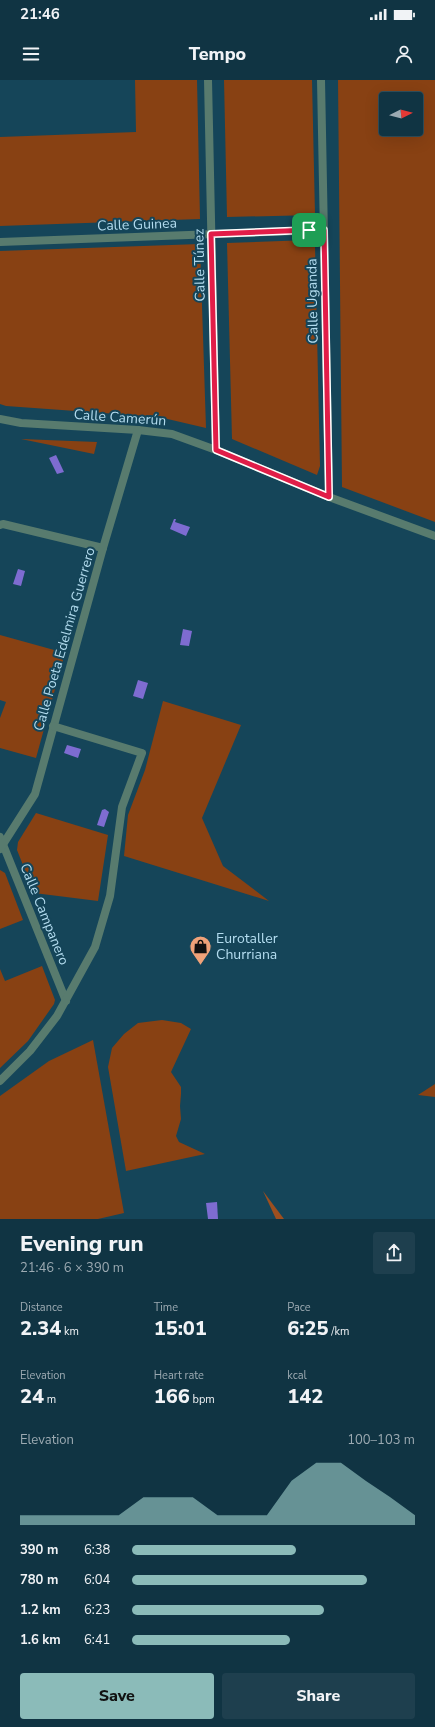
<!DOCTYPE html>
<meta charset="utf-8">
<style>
body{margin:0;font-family:"Nunito Sans",sans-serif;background:#1e3f4e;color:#f1f3f6;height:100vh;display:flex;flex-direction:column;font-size:15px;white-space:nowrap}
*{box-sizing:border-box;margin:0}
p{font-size:13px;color:#9caab2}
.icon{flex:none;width:22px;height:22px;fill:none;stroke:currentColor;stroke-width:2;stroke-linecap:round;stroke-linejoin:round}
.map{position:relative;height:1139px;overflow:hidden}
.panel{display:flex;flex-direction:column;background:#103443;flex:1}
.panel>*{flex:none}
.needle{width:26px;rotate:84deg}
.fabs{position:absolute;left:379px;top:12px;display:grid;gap:8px}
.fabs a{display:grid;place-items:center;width:44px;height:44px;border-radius:4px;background:#103443;box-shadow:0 4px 16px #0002,0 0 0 1px #304f5c;font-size:20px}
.pin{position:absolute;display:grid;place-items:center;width:34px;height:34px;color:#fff;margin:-17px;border-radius:8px;box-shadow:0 2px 6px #0006}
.round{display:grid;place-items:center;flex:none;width:42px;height:42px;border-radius:4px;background:#1e3f4e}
.head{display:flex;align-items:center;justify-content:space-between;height:68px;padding:0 20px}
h1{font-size:22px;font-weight:800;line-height:30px}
.figures{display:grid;grid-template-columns:repeat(3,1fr);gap:6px;height:68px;padding:4px 20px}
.figures div{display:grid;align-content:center}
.figures b{font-size:20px;font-weight:800}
.figures small{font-size:11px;font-weight:400}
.figures p{font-size:11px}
.chart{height:112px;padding:8px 20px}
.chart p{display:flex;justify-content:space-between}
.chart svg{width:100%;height:72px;margin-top:4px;fill:#8bbbb9;opacity:.7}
.button{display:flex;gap:8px;margin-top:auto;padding:8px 20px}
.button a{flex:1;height:46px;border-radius:4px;background:#8bbbb9;color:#111;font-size:16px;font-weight:800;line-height:46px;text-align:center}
.button a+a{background:#1e3f4e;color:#f1f3f6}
ul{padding:0 20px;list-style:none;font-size:13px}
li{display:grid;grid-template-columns:64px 48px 1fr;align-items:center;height:30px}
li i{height:10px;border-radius:5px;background:#8bbbb9}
.status{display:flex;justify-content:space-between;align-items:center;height:28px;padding:0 20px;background:#103443;direction:ltr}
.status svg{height:11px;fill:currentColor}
header{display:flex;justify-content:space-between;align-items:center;height:52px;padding:0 20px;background:#103443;font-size:18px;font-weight:800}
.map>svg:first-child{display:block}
</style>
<div class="status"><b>21:46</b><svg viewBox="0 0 49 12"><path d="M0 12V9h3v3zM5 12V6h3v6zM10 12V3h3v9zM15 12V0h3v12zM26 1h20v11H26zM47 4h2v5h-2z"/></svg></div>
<header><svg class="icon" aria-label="menu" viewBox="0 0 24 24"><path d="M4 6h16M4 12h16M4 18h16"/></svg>Tempo<svg class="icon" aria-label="person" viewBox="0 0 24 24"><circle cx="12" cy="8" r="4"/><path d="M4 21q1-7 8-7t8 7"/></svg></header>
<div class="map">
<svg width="435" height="1139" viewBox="0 0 435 1139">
<rect width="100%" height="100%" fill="#154559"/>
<!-- green -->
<g fill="#884113" fill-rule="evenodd">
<path d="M135 0H197L200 139 0 146V57L136 52Z"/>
<path d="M224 0H312L315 135 227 137Z"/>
<path d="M338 0H435V442L342 407ZM386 19H416V49H386Z"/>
<path d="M309 160 315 165 320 386 317 395 232 359 227 163Z"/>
<path d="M200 164 206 348 159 337 6 326 0 324V171Z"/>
<path d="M21 359 97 362 94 374Z"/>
<path d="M0 555 65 573 36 678 0 668V638L6 622 0 620Z"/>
<path d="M163 621 241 645 202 738 223 786 269 821 124 776 128 735 145 690Z"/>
<path d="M36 733 108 755 98 821 34 813 17 770 18 762Z"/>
<path d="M0 790 5 793 23 840 0 849Z"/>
<path d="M42 886 55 920 54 924 28 961 0 988V889L5 901Z"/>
<path d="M162 940 181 943 191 949 171 992 181 1007V1014L180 1026 181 1039 176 1056 179 1062 205 1074 126 1091 108 987 112 968 124 954 138 943Z"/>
<path d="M93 960 124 1133 98 1139H0V1016L49 981Z"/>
<path d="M435 1004V1017L418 1015Z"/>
</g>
<!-- forest -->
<path fill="#9d4f1f" d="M263 1111 284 1139H276Z"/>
<!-- water -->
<g fill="#7e6cd1">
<path d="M56 375 64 392 57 394 49 378Z"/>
<path d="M174 439H176L175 442 190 447 186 456 170 449Z"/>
<path d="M18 489 25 491 21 506 13 504Z"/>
<path d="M183 549 192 551 189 566 180 565Z"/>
<path d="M138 600 148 603 143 619 133 616Z"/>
<path d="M67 665 81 669 78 678 64 673Z"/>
<path d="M105 729 109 732 104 747 97 745 102 730Z"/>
<path d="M217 1122 218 1139H208L206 1123Z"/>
</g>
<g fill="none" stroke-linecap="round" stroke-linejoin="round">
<!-- minor -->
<g stroke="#587b6e" stroke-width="8">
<path d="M208 0 216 370"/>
<path d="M321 0 329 417"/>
<path d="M0 162 324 150"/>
<path d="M0 339 21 343 138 350 172 354 216 370 329 417 435 456"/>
<path d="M0 445 3 444 103 468"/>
<path d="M0 757 66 921"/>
<path d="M0 769 35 714 103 468 138 350"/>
<path d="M0 1001 30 971 57 936 95 867 110 816 122 727 142 673 53 646"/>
</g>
</g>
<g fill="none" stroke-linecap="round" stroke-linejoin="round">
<defs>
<path id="route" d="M309 150H324L329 417 216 370 211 154Z"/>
</defs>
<!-- route casing -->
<use href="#route" stroke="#fff" stroke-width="8"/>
<!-- route -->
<use href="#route" stroke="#e11d48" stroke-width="5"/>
</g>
<!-- icons -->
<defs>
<symbol id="shop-pin" viewBox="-11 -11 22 30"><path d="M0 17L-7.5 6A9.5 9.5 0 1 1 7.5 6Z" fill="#f0a279" stroke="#154559"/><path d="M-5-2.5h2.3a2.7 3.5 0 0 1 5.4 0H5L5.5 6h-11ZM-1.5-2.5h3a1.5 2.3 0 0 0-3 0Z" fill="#111"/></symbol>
</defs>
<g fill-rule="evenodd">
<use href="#shop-pin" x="188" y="854" width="25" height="34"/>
</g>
<g text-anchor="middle" stroke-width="4" stroke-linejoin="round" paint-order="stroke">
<!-- street labels -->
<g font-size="14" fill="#b3dcef" stroke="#154559">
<text transform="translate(137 144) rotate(-2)" y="5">Calle Guinea</text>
<text transform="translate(199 185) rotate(-91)" y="5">Calle Túnez</text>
<text transform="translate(312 221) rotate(-91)" y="5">Calle Uganda</text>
<text transform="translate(120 337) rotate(4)" y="5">Calle Camerún</text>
<text transform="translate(64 559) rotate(-74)" y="5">Calle Poeta Edelmira Guerrero</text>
<text transform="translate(45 834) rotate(68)" y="5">Calle Campanero</text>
</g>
<!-- poi labels -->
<g font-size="14" fill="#b3dcef" stroke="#154559" text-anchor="start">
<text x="216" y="863">Eurotaller<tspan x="216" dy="16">Churriana</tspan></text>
</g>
</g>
</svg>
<div class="fabs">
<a><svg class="needle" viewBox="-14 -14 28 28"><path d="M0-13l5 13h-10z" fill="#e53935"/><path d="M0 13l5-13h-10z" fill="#9caab2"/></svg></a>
</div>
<div class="pin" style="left:309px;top:150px;background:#1e9e55"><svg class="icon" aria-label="arrive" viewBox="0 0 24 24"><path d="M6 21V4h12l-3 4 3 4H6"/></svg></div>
</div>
<section class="panel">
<div class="head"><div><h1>Evening run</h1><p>21:46 · 6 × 390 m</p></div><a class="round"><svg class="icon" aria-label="share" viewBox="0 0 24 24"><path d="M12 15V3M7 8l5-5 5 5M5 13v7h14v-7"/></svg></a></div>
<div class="figures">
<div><p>Distance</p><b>2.34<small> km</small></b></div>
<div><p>Time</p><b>15:01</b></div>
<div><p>Pace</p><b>6:25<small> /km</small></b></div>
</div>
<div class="figures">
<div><p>Elevation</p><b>24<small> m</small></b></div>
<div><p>Heart rate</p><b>166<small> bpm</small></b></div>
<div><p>kcal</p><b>142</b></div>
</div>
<div class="chart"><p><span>Elevation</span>100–103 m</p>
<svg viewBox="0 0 160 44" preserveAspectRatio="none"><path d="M0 44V38L10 38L20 38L30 38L40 38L50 27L60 27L70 27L80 38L90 38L100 38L110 17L120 6L130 6L140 17L150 27L160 38V44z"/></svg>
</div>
<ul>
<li><b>390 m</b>6:38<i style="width:58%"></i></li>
<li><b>780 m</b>6:04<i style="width:83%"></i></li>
<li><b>1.2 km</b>6:23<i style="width:68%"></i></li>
<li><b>1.6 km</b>6:41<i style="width:56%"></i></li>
</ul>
<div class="button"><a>Save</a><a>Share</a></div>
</section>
